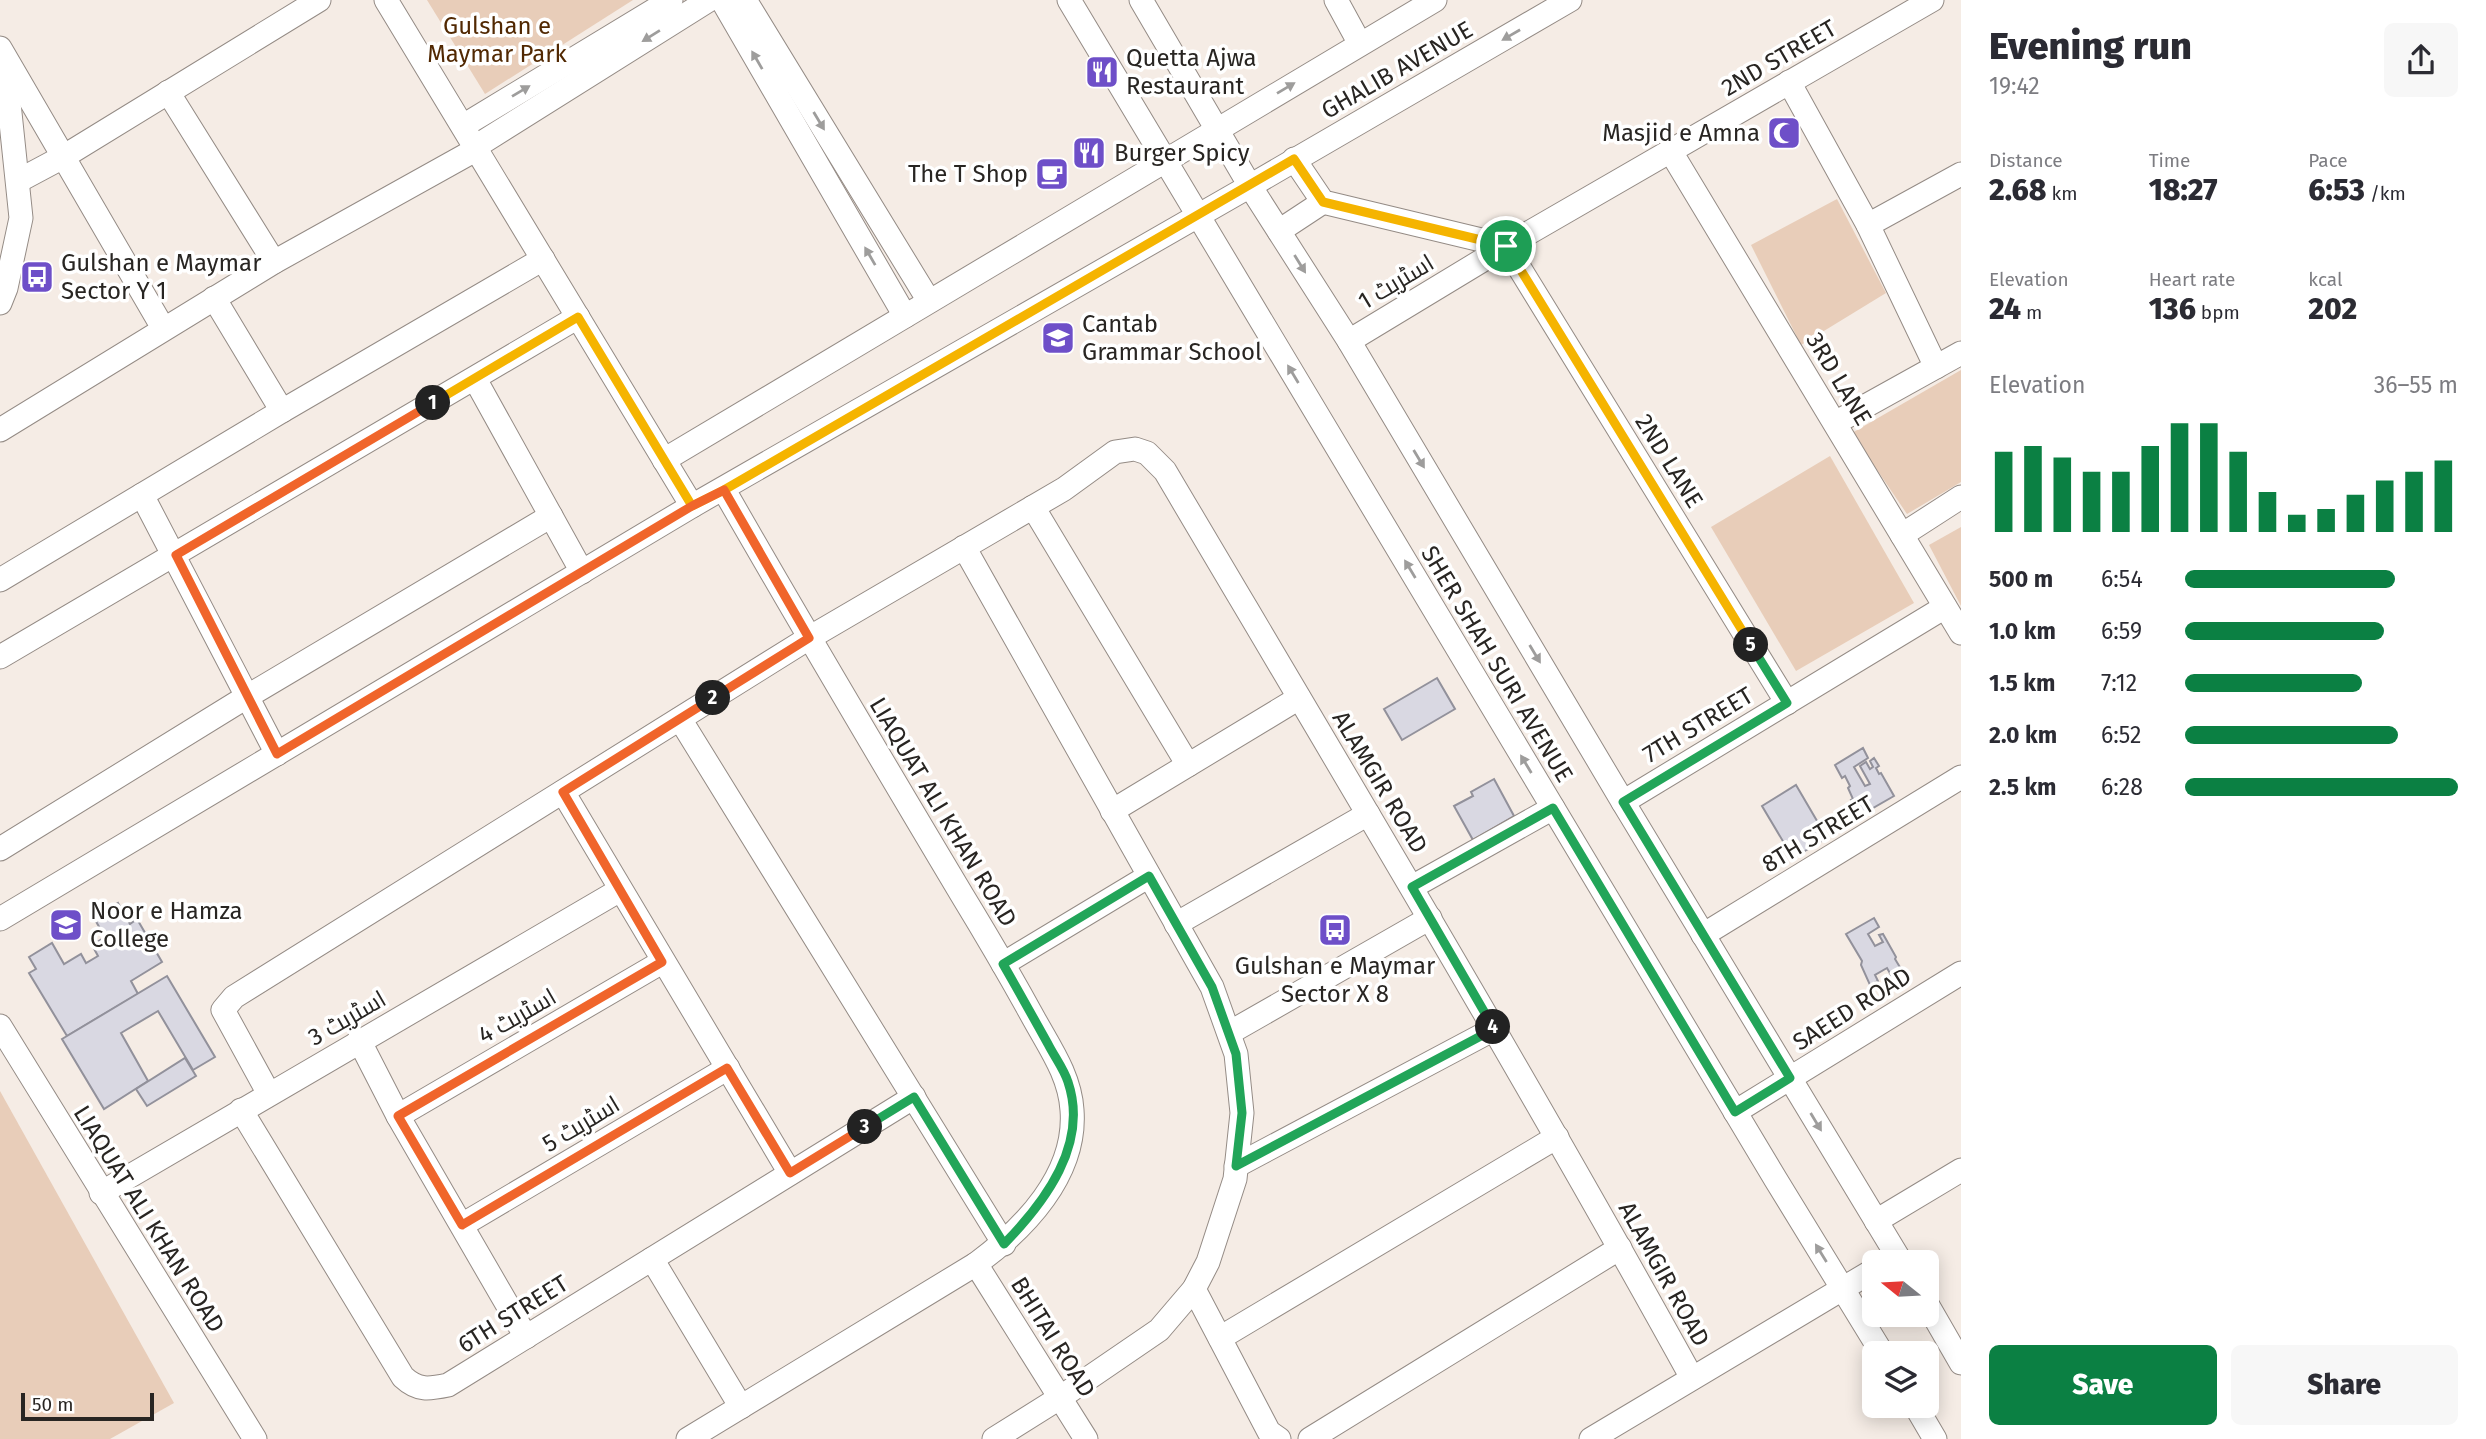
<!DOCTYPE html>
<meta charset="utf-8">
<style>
body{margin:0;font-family:"Fira Sans",Cairo,sans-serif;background:#f7f7f7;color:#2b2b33;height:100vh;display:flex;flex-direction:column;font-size:26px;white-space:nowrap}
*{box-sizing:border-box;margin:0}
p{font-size:23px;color:#7c7c81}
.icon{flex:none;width:38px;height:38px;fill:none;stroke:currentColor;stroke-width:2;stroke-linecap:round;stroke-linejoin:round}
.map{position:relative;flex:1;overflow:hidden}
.details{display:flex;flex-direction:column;background:#fff;width:525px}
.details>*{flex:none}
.needle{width:46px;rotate:288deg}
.buttons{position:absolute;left:1862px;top:1250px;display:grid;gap:14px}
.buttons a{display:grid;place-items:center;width:77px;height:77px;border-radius:10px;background:#fff;box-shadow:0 4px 18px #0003;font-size:35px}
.scale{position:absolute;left:21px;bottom:18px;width:133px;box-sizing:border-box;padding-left:7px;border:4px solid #282522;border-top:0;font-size:19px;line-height:24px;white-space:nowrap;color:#282522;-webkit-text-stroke:5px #fff;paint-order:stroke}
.pin{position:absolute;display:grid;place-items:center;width:60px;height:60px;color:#fff;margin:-30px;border:4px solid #fff;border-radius:50%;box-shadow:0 2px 7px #0007}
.km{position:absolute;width:35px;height:35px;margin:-18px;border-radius:50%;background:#222;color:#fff;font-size:19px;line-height:35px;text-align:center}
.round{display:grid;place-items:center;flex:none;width:74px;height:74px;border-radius:10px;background:#f7f7f7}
.overview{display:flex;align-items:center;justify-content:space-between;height:119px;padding:0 28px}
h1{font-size:38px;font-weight:800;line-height:52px}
.metrics{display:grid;grid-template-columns:repeat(3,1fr);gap:10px;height:119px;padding:7px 28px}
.metrics div{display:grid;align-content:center}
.metrics b{font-size:30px;font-weight:800}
.metrics small{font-size:19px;font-weight:400}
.metrics p{font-size:19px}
.chart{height:196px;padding:14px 28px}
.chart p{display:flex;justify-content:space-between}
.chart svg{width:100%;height:126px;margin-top:7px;stroke:#0b8043;stroke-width:6}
.action{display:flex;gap:14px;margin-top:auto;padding:14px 28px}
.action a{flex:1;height:80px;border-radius:10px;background:#0b8043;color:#fff;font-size:28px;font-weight:800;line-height:80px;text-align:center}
.action a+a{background:#f7f7f7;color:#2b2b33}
ul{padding:0 28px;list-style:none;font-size:23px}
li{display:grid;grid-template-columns:112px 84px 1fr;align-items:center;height:52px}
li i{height:18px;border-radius:9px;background:#0b8043}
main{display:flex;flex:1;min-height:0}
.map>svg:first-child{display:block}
</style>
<main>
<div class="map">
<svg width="1961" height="1439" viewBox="0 0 1961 1439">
<rect width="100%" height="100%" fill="#f5ece5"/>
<!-- green -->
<g fill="#e8cdb9">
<path d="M427 0H633L485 94Z"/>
<path d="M1837 199 1886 293 1801 345 1751 245Z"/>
<path d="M1961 370V482L1907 514 1852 433Z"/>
<path d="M1830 456 1914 603 1796 671 1711 527Z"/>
<path d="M1961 527V606L1929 545Z"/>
<path d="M0 1091 174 1403 110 1439H0Z"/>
</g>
<!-- building -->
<g fill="#d9d8e2" stroke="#92919b" stroke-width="2">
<path d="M1437 678 1455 709 1402 740 1384 709Z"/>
<path d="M1863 748 1868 758 1854 767 1865 786 1870 784 1860 766 1866 762 1870 769 1873 767 1870 761 1874 758 1879 766 1876 768 1879 774 1881 773 1894 796 1859 816 1851 800 1853 799 1848 788 1850 786 1845 776 1842 778 1835 765Z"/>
<path d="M1494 779 1514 816 1473 840 1454 806 1473 796 1471 792Z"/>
<path d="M1796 785 1827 838 1793 858 1762 806Z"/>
<path d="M118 903 130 924 137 919 162 962 131 981 138 994 67 1036 29 973 36 969 29 957 52 943 64 964 81 954 86 963 98 956 92 945 105 937 94 918Z"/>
<path d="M1874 918 1879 927 1868 934 1875 946 1883 942 1879 935 1883 934 1896 957 1895 959 1901 969 1891 975 1887 968 1875 975 1878 981 1870 985 1861 965 1862 961 1846 934Z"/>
<path d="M167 976 215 1057 193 1070 158 1011 121 1033 148 1081 104 1109 62 1039Z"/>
<path d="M185 1058 196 1076 147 1106 136 1089Z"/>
</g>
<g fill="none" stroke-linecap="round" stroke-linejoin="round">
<defs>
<g id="minor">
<path d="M386 0 692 506"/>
<path d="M722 0 905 316"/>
<path d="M745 0 929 301"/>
<path d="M1069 0 1776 1180 1882 1353"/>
<path d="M1141 0 1250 186 1349 341 1623 802 1901 1262"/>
<path d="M1336 0 1360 44"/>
<path d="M0 48 163 328"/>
<path d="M1789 82 1868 225 1936 367"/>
<path d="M168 92 274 262"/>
<path d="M463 126 671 0"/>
<path d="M475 147 709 0"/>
<path d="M1671 152 1961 633"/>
<path d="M1294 159 1323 202 1506 246"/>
<path d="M18 181 63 157 319 0"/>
<path d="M1868 225 1961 174"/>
<path d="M1279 231 1323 202"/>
<path d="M1506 246 1787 703"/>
<path d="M214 298 282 411"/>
<path d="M0 303 6 288 21 218 5 65"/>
<path d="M1349 341 1506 246 1932 0"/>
<path d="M475 379 582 572"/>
<path d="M1835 423 1961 353"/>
<path d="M0 430 274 262 477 149"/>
<path d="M664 460 1435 0"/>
<path d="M142 495 277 754"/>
<path d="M1033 507 1188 765"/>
<path d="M1902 535 1961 497"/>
<path d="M964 547 1212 987 1236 1054 1242 1113 1235 1179 1208 1262 1194 1289 1159 1330 1061 1397 994 1439"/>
<path d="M0 580 282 411 543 259"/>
<path d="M0 657 578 317"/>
<path d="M680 719 1004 1244"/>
<path d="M563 792 790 1173"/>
<path d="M1623 802 1945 607"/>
<path d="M1112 811 1299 698"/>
<path d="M0 849 248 696 551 516"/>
<path d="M1412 887 1553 808"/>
<path d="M0 919 692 506 1250 186 1570 0"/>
<path d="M1176 924 1368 814"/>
<path d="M1703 935 1961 777"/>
<path d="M1003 964 1149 876"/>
<path d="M0 1026 255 1439"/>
<path d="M1229 1033 1430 918"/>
<path d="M359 1040 398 1116 526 1337"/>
<path d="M269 1094 223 1010 234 997 809 638 1064 489 1115 452 1135 449 1147 453 1165 471C1343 772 1523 1072 1692 1378"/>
<path d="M241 1110 403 1377C418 1391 429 1389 448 1385L914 1097"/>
<path d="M1735 1112 1961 973"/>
<path d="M398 1116 662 962"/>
<path d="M1236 1166 1494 1029"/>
<path d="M101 1193 620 890"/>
<path d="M1876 1221 1961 1170"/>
<path d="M462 1225 728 1068"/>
<path d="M652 1259 741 1407"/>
<path d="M976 1264 1086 1439"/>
<path d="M1194 1289 1269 1432 1279 1439"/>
<path d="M1927 1304 1961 1363"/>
<path d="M1220 1338 1557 1137"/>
<path d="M1915 1405 1935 1439"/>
<path d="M688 1439 976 1264C1024 1229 1077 1175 1072 1110 1070 1076 1050 1048 1034 1019 1011 977 987 936 962 895 882 761 802 626 724 490"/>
<path d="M1310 1439 1620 1248"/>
<path d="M1591 1439 1874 1270"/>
</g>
</defs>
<!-- minor casing -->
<use href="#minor" stroke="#948b85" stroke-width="25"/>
<!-- minor -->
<use href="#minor" stroke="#fff" stroke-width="23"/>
</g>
<!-- one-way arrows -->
<defs><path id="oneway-solid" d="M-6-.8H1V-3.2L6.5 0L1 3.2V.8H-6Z" transform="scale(1.75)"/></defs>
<g fill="#9e9d9c">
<use href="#oneway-solid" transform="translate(1511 35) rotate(150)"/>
<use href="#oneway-solid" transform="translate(651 36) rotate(148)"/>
<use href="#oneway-solid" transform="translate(757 60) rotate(-120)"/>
<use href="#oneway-solid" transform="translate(1286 88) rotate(-31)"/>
<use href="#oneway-solid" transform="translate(521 91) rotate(-31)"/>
<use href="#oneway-solid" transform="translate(819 121) rotate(59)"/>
<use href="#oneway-solid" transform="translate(870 256) rotate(-120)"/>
<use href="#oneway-solid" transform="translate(1300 264) rotate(58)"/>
<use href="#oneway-solid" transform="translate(1293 374) rotate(-121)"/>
<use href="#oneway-solid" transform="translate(1419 459) rotate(59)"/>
<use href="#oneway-solid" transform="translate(1410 569) rotate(-121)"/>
<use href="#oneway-solid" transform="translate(1535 654) rotate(59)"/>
<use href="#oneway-solid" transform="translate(1526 764) rotate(-121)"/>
<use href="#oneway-solid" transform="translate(1816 1122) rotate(59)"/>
<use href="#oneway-solid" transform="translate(1821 1253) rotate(-122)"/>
</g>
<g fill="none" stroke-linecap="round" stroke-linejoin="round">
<defs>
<path id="split-1" d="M433 403 578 317 692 506 724 490 1294 159 1323 202 1506 246"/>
<path id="split-2" d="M433 403 176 555 277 754 692 506 724 490 809 638 713 698"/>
<path id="split-3" d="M713 698 563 792 662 962 398 1116 462 1225 727 1068 790 1173 865 1127"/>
<path id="split-4" d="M865 1127 914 1097 1004 1244C1045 1202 1089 1144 1068 1082 1064 1069 1054 1056 1048 1044 1033 1017 1018 990 1003 964L1149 876 1212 987 1236 1054 1242 1113 1236 1166 1494 1029 1493 1027"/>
<path id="split-5" d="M1493 1027 1412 887 1553 808 1735 1112 1790 1078 1623 802 1787 703 1751 645"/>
<path id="split-6" d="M1506 246 1751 645"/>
</defs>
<!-- split-1 casing -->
<use href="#split-1" stroke="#fff" stroke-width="14"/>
<!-- split-2 casing -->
<use href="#split-2" stroke="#fff" stroke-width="14"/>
<!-- split-3 casing -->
<use href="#split-3" stroke="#fff" stroke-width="14"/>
<!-- split-4 casing -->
<use href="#split-4" stroke="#fff" stroke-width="14"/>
<!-- split-5 casing -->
<use href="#split-5" stroke="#fff" stroke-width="14"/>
<!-- split-6 casing -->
<use href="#split-6" stroke="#fff" stroke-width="14"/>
<!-- split-1 -->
<use href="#split-1" stroke="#f5b400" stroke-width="9"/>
<!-- split-2 -->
<use href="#split-2" stroke="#f0652b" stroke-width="9"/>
<!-- split-3 -->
<use href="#split-3" stroke="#f0652b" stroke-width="9"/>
<!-- split-4 -->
<use href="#split-4" stroke="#22a559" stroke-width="9"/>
<!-- split-5 -->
<use href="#split-5" stroke="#22a559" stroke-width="9"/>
<!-- split-6 -->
<use href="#split-6" stroke="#f5b400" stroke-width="9"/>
</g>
<!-- icons -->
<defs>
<symbol id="restaurant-square" viewBox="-11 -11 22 22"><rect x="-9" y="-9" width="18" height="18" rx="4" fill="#6e4fc8" stroke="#fff"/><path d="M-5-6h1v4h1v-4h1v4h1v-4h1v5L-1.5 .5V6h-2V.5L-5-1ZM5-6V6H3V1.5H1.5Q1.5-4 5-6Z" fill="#fff"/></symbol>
<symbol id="mosque-square" viewBox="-11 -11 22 22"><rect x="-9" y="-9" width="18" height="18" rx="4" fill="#6e4fc8" stroke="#fff"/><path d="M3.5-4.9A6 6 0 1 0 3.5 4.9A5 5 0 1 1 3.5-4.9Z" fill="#fff"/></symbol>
<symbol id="cafe-square" viewBox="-11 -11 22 22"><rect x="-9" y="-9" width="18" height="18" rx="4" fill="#6e4fc8" stroke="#fff"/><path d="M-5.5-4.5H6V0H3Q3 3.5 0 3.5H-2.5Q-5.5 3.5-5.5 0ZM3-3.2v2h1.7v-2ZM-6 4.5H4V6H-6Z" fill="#fff"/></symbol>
<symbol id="bus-square" viewBox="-11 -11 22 22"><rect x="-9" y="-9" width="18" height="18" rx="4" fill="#6e4fc8" stroke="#fff"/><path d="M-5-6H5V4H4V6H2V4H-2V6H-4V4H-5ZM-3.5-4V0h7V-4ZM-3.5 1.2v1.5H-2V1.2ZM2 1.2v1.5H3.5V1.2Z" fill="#fff"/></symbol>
<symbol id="school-square" viewBox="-11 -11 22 22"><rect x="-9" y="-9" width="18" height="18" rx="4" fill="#6e4fc8" stroke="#fff"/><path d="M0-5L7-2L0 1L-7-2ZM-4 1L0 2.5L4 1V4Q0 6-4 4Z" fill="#fff"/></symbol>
<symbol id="university-square" viewBox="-11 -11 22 22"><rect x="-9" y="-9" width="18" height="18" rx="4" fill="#6e4fc8" stroke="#fff"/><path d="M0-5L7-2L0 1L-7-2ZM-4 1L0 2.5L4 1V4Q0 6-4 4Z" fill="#fff"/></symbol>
</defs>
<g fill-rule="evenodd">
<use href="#restaurant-square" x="1083" y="53" width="38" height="38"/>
<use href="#mosque-square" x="1765" y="114" width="38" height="38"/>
<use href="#restaurant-square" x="1070" y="134" width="38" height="38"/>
<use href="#cafe-square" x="1033" y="155" width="38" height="38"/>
<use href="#bus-square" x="18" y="258" width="38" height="38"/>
<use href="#school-square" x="1039" y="319" width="38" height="38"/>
<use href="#university-square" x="47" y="906" width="38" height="38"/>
<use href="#bus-square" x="1316" y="911" width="38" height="38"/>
</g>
<g text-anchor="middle" stroke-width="7" stroke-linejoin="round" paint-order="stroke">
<!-- park labels -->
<g font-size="24" fill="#512802" stroke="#fff">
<text x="497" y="34">Gulshan e<tspan x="497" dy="28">Maymar Park</tspan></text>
</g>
<!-- poi labels -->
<g font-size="24" fill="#282522" stroke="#fff" text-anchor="start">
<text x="1126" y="66">Quetta Ajwa<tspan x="1126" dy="28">Restaurant</tspan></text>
<text x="1760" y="141" text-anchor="end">Masjid e Amna</text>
<text x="1114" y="161">Burger Spicy</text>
<text x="1028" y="182" text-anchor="end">The T Shop</text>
<text x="61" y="271">Gulshan e Maymar<tspan x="61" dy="28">Sector Y 1</tspan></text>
<text x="1082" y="332">Cantab<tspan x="1082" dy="28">Grammar School</tspan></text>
<text x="90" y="919">Noor e Hamza<tspan x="90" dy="28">College</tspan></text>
<text x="1335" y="974" text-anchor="middle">Gulshan e Maymar<tspan x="1335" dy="28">Sector X 8</tspan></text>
</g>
<!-- street labels -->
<g font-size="24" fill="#282522" stroke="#fff">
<text transform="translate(1779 58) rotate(-30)" y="8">2ND STREET</text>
<text transform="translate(1397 70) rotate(-30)" y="8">GHALIB AVENUE</text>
<text transform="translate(1396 282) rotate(-31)" y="8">اسٹریٹ 1</text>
<text transform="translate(1839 379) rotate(59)" y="8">3RD LANE</text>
<text transform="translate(1669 461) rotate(58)" y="8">2ND LANE</text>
<text transform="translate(1497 664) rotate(59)" y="8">SHER SHAH SURI AVENUE</text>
<text transform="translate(1698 725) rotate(-31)" y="8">7TH STREET</text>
<text transform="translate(1380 782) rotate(59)" y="8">ALAMGIR ROAD</text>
<text transform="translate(943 812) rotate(59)" y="8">LIAQUAT ALI KHAN ROAD</text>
<text transform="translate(1818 834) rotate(-31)" y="8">8TH STREET</text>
<text transform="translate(1852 1009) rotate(-32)" y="8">SAEED ROAD</text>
<text transform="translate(517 1016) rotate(-30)" y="8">اسٹریٹ 4</text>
<text transform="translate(347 1018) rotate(-30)" y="8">اسٹریٹ 3</text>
<text transform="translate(581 1124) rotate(-31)" y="8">اسٹریٹ 5</text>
<text transform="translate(149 1219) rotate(58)" y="8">LIAQUAT ALI KHAN ROAD</text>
<text transform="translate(1664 1274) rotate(61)" y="8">ALAMGIR ROAD</text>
<text transform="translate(513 1314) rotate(-32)" y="8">6TH STREET</text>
<text transform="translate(1053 1337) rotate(58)" y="8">BHITAI ROAD</text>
</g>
</g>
</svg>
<div class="buttons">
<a><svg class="needle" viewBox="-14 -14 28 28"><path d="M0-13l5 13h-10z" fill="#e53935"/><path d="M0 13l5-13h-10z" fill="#7c7c81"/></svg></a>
<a><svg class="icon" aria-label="layers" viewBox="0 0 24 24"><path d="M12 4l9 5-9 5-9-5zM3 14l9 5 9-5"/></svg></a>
</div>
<div class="scale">50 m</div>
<div class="pin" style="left:1506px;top:246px;background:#1e9e55"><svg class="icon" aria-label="arrive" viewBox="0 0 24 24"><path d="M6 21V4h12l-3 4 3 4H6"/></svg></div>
<b class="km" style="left:433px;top:403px">1</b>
<b class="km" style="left:713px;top:698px">2</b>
<b class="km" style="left:865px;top:1127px">3</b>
<b class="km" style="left:1493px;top:1027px">4</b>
<b class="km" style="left:1751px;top:645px">5</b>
</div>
<section class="details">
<div class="overview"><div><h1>Evening run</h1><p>19:42</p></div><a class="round"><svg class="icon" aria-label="share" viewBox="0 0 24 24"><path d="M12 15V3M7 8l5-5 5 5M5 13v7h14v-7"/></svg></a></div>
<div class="metrics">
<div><p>Distance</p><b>2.68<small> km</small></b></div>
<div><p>Time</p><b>18:27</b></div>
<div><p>Pace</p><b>6:53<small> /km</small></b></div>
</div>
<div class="metrics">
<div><p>Elevation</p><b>24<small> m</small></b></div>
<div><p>Heart rate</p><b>136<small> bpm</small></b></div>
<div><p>kcal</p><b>202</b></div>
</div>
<div class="chart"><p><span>Elevation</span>36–55 m</p>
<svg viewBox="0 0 160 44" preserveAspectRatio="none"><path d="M5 44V16M15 44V14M25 44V18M35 44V23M45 44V23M55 44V14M65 44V6M75 44V6M85 44V16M95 44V30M105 44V38M115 44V36M125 44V31M135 44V26M145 44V23M155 44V19"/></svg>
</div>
<ul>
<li><b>500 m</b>6:54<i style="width:77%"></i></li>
<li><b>1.0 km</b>6:59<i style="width:73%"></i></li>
<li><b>1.5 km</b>7:12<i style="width:65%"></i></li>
<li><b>2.0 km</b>6:52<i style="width:78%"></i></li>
<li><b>2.5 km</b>6:28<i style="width:100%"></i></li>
</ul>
<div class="action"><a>Save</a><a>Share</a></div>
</section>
</main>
